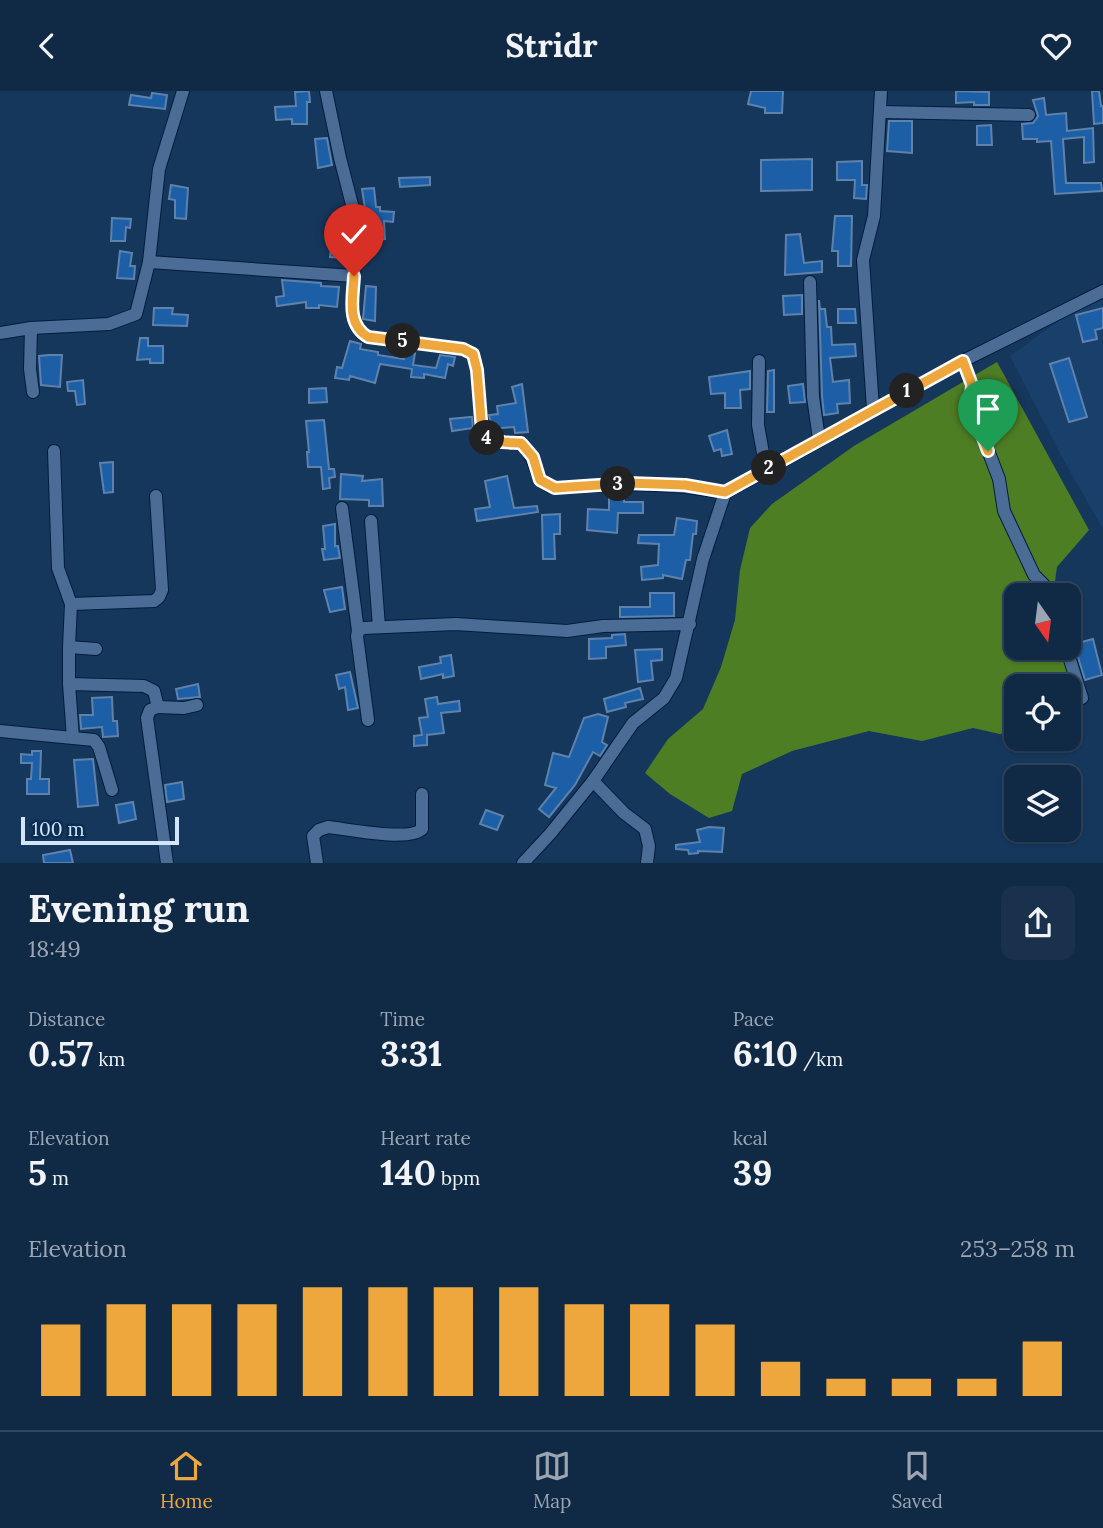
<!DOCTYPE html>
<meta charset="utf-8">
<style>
body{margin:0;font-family:Lora,serif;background:#19314c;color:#f1f3f6;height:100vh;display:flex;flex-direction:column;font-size:26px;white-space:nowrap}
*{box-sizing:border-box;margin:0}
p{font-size:23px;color:#9ca6b3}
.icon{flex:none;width:38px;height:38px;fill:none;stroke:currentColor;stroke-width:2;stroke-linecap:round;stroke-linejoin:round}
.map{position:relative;height:772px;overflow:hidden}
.drawer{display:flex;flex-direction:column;background:#102945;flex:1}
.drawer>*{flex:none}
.needle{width:46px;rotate:166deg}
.buttons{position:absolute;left:1004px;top:492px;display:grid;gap:14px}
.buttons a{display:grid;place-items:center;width:77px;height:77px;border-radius:14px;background:#102945;box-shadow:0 2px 5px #0004,0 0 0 2px #30455e;font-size:35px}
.scale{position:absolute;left:21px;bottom:18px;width:158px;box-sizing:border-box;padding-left:7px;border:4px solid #d2e5fd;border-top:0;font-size:19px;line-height:24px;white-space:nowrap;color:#d2e5fd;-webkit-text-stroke:5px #0b2d51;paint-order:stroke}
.pin{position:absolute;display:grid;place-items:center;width:60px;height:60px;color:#fff;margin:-72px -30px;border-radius:50% 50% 50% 0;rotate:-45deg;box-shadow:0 0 7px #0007}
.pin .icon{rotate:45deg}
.km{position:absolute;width:35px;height:35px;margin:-18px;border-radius:50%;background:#222;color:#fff;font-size:19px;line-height:35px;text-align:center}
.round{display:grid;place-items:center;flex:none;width:74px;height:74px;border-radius:14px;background:#19314c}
.headline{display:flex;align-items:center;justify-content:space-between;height:119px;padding:0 28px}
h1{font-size:38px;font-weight:800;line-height:52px}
.figures{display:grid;grid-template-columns:repeat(3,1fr);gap:10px;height:119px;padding:7px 28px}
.figures div{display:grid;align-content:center}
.figures b{font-size:35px;font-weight:800}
.figures small{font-size:19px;font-weight:400}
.figures p{font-size:19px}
.chart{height:196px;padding:14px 28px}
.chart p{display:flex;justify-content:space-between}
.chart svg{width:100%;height:126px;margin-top:7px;stroke:#eea73c;stroke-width:6}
header{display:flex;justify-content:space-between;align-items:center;height:91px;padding:0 28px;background:#102945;font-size:32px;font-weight:800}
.menu{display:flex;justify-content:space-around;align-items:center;height:98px;border-top:2px solid #30455e;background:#102945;font-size:19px;color:#9ca6b3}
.menu a{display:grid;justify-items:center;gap:4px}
.menu .active{color:#eea73c}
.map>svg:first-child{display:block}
</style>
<header><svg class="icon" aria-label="back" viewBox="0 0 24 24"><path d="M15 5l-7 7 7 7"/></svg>Stridr<svg class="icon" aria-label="heart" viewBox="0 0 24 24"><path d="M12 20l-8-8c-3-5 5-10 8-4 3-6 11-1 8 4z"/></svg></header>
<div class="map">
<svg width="1103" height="772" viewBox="0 0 1103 772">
<rect width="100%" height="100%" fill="#16375c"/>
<!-- built -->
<path fill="#193f6b" d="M1103 209V438L1063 368 1010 265 1068 223Z"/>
<!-- forest -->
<path fill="#4e7e24" d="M997 271 1089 439 1057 476 1053 504H1017V556H1069V535C1078 551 1072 578 1067 595H1017V640L1000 643 973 637 922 650 869 640 792 660 742 683 732 720 709 727 670 703 645 682 668 648 703 618 721 576 735 529 740 479 750 437 772 413 854 355Z"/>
<!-- building -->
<g fill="#1c5fa6" stroke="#5e82ac" stroke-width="2">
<path d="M309 0 310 11H307V33H292V28L276 29 275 16 296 15 295 1Z"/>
<path d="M751 0H783L782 22H765V17L748 13Z"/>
<path d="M956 0 989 1V14H974V11L956 12Z"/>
<path d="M1092 0H1099L1101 15H1103V32L1094 33Z"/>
<path d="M152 2 167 4 165 18 129 14 131 4 151 7Z"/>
<path d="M1044 7 1046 24 1066 22 1067 40 1093 37 1094 71 1084 72V46L1063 48 1066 92H1101L1102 100 1055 103 1051 50 1037 51V48H1023L1022 33 1033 32 1038 25 1033 9Z"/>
<path d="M889 30H912V62L887 60Z"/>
<path d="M991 34 992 54H977V35Z"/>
<path d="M327 47 332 74 318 77 315 48Z"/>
<path d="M812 68V99L761 100V69Z"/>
<path d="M862 70V94H867L866 108 854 107 855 89H837V71Z"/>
<path d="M430 86V94L400 96 399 87Z"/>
<path d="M171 94 188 97 186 128 175 127V109L169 108Z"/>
<path d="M374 97 376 116H380V120L394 121 393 131 384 130 385 148 375 149 373 131H367L362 98Z"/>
<path d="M835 125H852L851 175H838V160H832Z"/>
<path d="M112 127 131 128 130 137 126 136 125 150H111Z"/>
<path d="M328 136H342L344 167 330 166 332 150H328Z"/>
<path d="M800 143 804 172 822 170V181L785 184 786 144Z"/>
<path d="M120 160 132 162 130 175H135L134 188 117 187Z"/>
<path d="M282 189 321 192V195L339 196 337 216 319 214V217H306V211L277 215 276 206 284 205Z"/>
<path d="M366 195 376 196 375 230 363 228Z"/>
<path d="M802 204V223L784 224 783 205Z"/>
<path d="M819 209 820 218H825L827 236H831L832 254 855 253 856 265 830 267 833 291 849 289 850 312 837 313 838 322 824 324 822 305Z"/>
<path d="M154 217H173L172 223 188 224 187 235 153 234Z"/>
<path d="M1103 217V237L1095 239 1097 248 1083 251 1076 224Z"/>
<path d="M838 218H855L856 232H838Z"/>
<path d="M140 247H148V255H163V272H150V268L137 269Z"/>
<path d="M350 250 361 253 360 258 378 261V264L404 268 405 260 415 262 413 274 436 277 440 264 455 266 453 275 448 273 445 287 424 283V287L411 286 412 278 380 273 375 292 350 285 349 289 335 287 337 276 342 277Z"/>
<path d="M49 264H62L60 296 41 294 39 265Z"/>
<path d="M1069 267 1087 326 1069 331 1050 273Z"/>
<path d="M774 279V321H767L768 280Z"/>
<path d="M750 280V298L740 299 741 317H725V302L711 303 709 286Z"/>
<path d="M83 289 85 313 77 314 75 300H68L67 291Z"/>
<path d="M522 293 528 341 515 342 514 336 492 338 489 324 498 323 497 315 516 312 512 296Z"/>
<path d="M803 293 805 311 790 312 788 295Z"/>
<path d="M326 297 327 311 309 312V298Z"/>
<path d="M470 326H472L473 337 452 340 450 328Z"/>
<path d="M324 329 329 378H334L335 386 329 387 330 397 323 398 321 376H308L307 361H309L306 330Z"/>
<path d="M727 339 732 363 722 365 721 358 714 360 709 345Z"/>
<path d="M113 371V401L104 402 100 372Z"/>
<path d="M341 383 363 385 362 390 382 388 383 415H369V409L340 408Z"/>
<path d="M507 385 514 417 537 415 538 421 477 430 475 418 490 416 485 390Z"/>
<path d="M609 406 624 407V411H643V422H618L617 442 587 439 588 418 609 419Z"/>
<path d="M560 423V443H554L555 468H543L542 424Z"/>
<path d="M677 427 697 430 696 443H693L690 469H686L682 488 663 484V487L642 489 641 476 658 474 659 453 638 452 639 444H674Z"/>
<path d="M335 433V455H338L340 467 324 469 322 458H325L323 435Z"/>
<path d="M342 496 345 518 330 521 324 499Z"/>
<path d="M650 502H674V525L620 526V516H650Z"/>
<path d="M625 543 626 554 606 556V567L589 568V548L612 547V544Z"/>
<path d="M1093 548 1102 584 1085 589 1074 553Z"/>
<path d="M662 558V569L651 570 653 589 638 591 635 559Z"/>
<path d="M451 564 454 585 443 587V583L421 588 419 576 441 572 440 566Z"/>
<path d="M350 581 358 617 348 619 345 596 339 598 336 584Z"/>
<path d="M198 593 200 606 178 608 176 598Z"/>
<path d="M640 597 643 608 625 612 626 616 607 621 604 608Z"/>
<path d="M112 606 113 630H117L118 645 103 646 102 636 81 638 80 624H93L92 607Z"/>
<path d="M437 606 438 613 459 610 460 620 441 622 444 642 427 644V654L414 655V645L422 644 419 627 428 626 425 608Z"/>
<path d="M598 623 608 626 602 651 607 654 600 665 593 661 575 694 549 726 539 718 556 697 545 694 553 662 569 666 584 627Z"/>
<path d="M32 660H41L40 688H49V703H27V688H31L32 672H21V663L32 664Z"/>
<path d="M93 668 98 714 78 716 74 669Z"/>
<path d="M182 691 184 708 167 711 165 694Z"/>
<path d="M133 711 136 728 119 732 116 714Z"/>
<path d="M486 719 503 725 497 739 480 733Z"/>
<path d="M709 736 724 737 722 761 698 760V762L689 763 688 759 676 758V754L700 751 697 739Z"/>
<path d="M70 759 73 772H44L43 764Z"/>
</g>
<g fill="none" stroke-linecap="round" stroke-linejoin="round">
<defs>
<g id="minor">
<path d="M326 0 340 67 357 133 354 185"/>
<path d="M881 21 1029 24"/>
<path d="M149 171 354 185C353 207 346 233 367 246L463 258 473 263 477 279 482 341C493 353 506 351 521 352 539 367 531 390 555 397 616 393 664 390 725 402"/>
<path d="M810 191 813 306 819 348"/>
<path d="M31 237 30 278 33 301"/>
<path d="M0 242 31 237 109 233 136 223 149 171 159 78 183 0"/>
<path d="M759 270 758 334 766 379"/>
<path d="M963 270 972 294 970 312 999 388 1004 420 1034 484 1045 495 1046 504"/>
<path d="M873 318 863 169 874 125 881 0"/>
<path d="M54 360 58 477 71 513 69 556"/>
<path d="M342 417 358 540"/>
<path d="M371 430 379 536"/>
<path d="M71 513 154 510 159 506 162 499 156 405"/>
<path d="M1066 556 1082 607"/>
<path d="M69 593V556L96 558"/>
<path d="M158 616 150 619 147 627 167 772"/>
<path d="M368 629 357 545 358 540 363 537 456 533 567 540 603 535 690 533"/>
<path d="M0 640 94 649 99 656 112 699"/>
<path d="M73 647 69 593 144 595 154 600 158 616 184 617 197 614"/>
<path d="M593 690 624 722 645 738 649 755 647 772"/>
<path d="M317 772 313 745 319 739 328 736C347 738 410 751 422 738V703"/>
<path d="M523 772 550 743 593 690 633 632 664 607 676 587 703 468 725 402 963 270 1103 200"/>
</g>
</defs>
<!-- minor casing -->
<use href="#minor" stroke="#001d40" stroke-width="14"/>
<!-- minor -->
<use href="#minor" stroke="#4a6c95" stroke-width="12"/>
</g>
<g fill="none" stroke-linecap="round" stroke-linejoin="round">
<defs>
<path id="route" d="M354 185C353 207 346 233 368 246L463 258 473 263 477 279 482 341C493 353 506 351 521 352L533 366 540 389 555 397 628 392 685 394 725 401 963 270 972 294 970 312 988 360"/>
</defs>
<!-- route casing -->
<use href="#route" stroke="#fff" stroke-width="14"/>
<!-- route -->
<use href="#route" stroke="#eea73c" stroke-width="9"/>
</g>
</svg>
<div class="buttons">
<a><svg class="needle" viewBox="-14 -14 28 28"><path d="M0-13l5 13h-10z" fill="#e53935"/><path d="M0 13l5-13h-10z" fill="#9ca6b3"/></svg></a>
<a><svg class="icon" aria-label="locate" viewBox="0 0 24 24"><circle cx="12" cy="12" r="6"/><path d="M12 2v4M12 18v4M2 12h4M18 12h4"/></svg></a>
<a><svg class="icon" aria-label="layers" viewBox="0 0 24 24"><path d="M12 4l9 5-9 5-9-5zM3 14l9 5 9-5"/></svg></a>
</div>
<div class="scale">100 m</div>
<div class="pin" style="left:988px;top:360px;background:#1e9e55"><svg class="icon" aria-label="arrive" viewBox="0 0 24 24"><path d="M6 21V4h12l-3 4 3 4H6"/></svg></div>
<div class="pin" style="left:354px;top:185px;background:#d93025"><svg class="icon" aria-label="check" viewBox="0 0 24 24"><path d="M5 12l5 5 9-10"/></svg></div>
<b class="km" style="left:907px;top:300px">1</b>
<b class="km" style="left:769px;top:377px">2</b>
<b class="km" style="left:618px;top:393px">3</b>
<b class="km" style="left:487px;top:347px">4</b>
<b class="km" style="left:403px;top:250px">5</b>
</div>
<section class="drawer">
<div class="headline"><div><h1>Evening run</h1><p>18:49</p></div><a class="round"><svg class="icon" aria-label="share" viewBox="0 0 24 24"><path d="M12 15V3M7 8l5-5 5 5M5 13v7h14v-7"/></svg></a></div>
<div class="figures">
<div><p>Distance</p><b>0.57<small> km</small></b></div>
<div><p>Time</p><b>3:31</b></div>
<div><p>Pace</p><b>6:10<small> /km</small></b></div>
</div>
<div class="figures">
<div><p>Elevation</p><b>5<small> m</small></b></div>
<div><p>Heart rate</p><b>140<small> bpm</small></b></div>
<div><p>kcal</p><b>39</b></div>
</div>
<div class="chart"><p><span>Elevation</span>253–258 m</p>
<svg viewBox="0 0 160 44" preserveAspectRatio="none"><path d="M5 44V19M15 44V12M25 44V12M35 44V12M45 44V6M55 44V6M65 44V6M75 44V6M85 44V12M95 44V12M105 44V19M115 44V32M125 44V38M135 44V38M145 44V38M155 44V25"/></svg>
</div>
</section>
<nav class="menu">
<a class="active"><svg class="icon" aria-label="home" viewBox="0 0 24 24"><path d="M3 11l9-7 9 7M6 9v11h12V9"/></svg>Home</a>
<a><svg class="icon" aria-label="map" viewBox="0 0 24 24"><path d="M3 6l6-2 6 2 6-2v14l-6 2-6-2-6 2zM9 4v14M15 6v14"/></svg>Map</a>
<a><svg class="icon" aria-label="saved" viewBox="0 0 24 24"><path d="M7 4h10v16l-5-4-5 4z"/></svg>Saved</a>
</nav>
